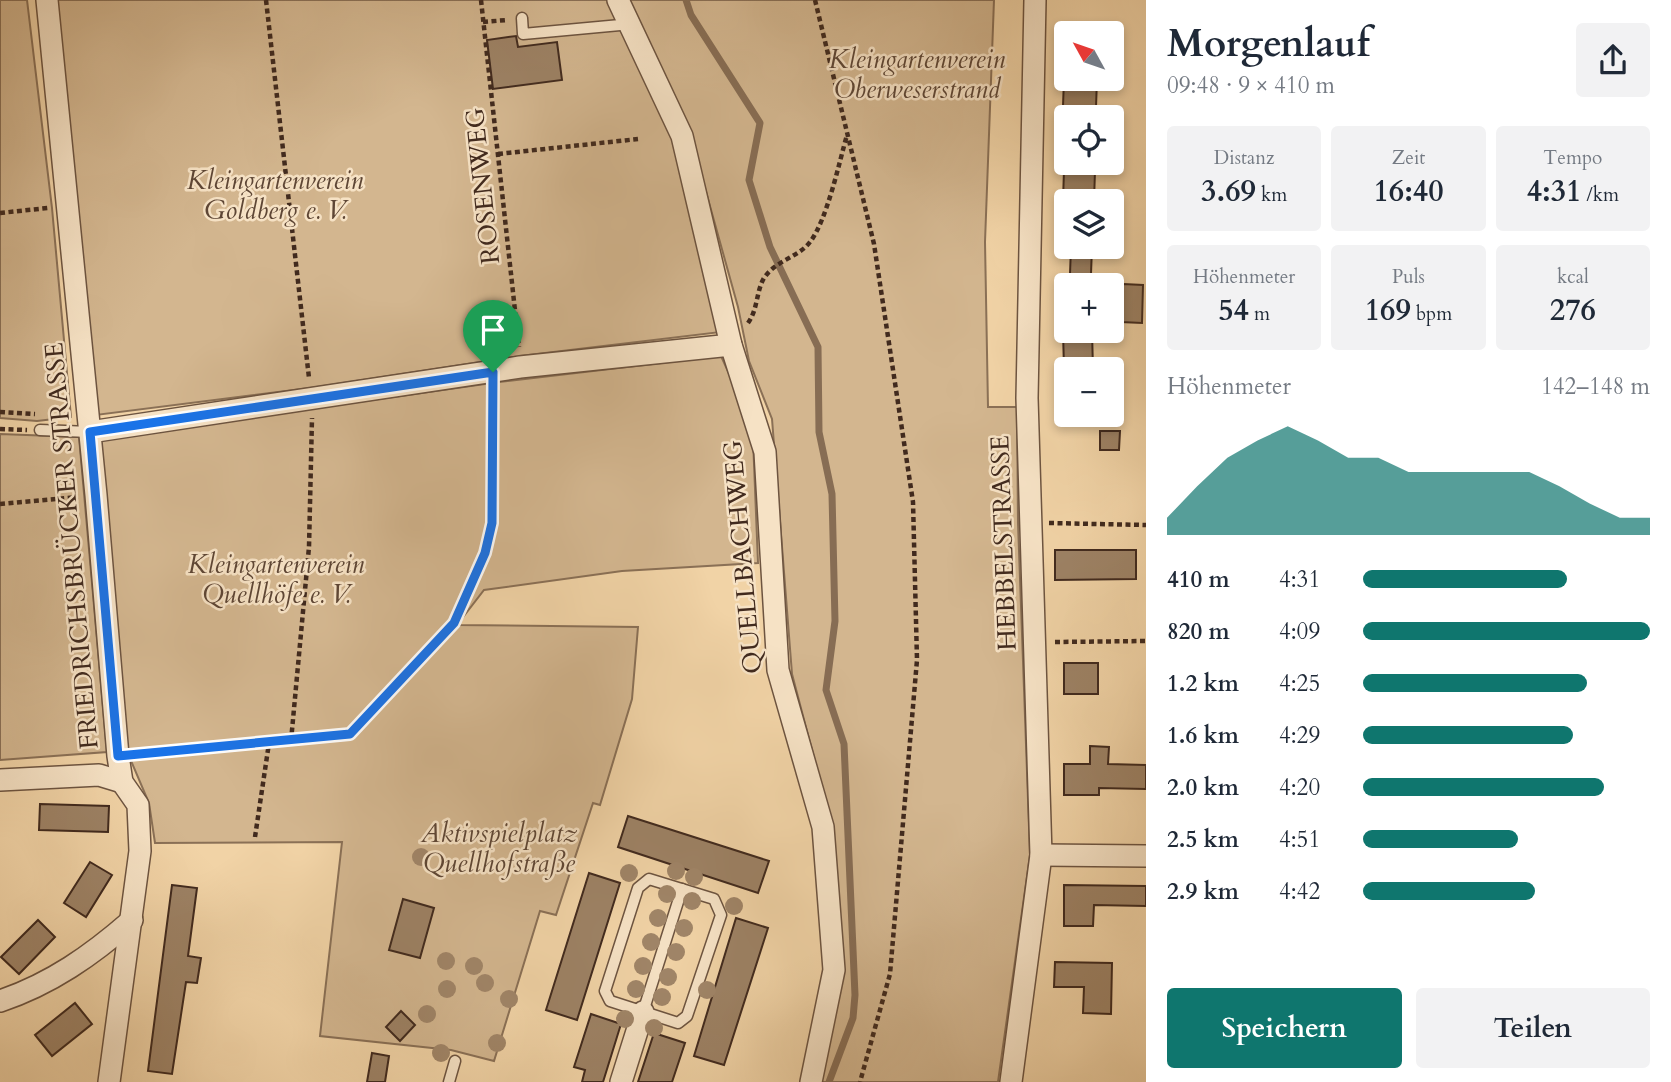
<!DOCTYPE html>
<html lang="de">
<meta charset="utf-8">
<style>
body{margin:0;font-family:Cardo,serif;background:#f2f2f3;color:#1f2937;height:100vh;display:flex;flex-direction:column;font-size:26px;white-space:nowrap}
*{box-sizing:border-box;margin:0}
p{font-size:23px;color:#747a83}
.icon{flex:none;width:38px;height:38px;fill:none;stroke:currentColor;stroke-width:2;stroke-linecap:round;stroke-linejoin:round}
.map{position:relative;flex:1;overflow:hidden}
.side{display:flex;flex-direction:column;background:#fff;width:525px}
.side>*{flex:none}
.needle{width:46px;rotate:310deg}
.buttons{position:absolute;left:1054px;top:21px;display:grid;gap:14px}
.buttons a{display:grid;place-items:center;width:70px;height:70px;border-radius:7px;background:#fff;box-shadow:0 4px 10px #0003;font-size:35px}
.pin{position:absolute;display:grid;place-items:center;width:60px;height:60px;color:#fff;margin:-72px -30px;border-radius:50% 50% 50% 0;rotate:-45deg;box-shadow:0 0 7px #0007}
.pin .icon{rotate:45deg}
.round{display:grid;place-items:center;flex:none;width:74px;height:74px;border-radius:7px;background:#f2f2f3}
.summary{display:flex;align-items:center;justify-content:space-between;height:119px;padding:0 21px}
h1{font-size:38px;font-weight:600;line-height:52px}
.figures{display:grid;grid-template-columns:repeat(3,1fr);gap:10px;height:119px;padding:7px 21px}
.figures div{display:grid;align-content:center;border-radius:7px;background:#f2f2f3;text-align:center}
.figures b{font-size:30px;font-weight:600}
.figures small{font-size:19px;font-weight:400}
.figures p{font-size:19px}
.chart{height:196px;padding:14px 21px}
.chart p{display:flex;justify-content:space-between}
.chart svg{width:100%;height:126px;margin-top:7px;fill:#0f766e;opacity:.7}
.cta{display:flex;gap:14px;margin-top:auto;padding:14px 21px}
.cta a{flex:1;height:80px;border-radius:7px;background:#0f766e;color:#fff;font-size:28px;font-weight:600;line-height:80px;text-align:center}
.cta a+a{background:#f2f2f3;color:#1f2937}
ul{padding:0 21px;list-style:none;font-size:23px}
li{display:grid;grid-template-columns:112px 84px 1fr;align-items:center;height:52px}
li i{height:18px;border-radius:9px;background:#0f766e}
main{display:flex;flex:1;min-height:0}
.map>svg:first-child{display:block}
</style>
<main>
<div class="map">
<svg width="1146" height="1082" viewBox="0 0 1146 1082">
<rect width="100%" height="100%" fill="#f1d3a6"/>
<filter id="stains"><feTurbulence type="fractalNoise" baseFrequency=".00286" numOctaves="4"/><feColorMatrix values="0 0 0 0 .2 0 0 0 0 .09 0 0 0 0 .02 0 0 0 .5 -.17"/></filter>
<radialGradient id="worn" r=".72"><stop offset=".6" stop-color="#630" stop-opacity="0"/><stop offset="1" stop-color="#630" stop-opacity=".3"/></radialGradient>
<!-- green -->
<g fill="#d3b68f" stroke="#8a7056" stroke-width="2">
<path d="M0 0H27L52 208 71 417 37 421 0 418Z"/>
<path d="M54 0H609L674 138 721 332 520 356 310 388 96 415Z"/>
<path d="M627 0H994L985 242 988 407H1017L1018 523 1030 855 998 1082H818L843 966 828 811 792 674 772 419 749 361 738 307 690 134Z"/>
<path d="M721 356 742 402 753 439 758 563 622 571 484 590 457 625 638 627 632 699 600 805 593 803 556 915 540 911 494 1061 451 1050 320 1036 342 842 155 843 149 803 126 749 98 439 499 382Z"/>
<path d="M0 434 79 437 107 752 0 760Z"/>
</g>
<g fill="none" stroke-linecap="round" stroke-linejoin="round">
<!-- stream -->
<path stroke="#876d54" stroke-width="7" d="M686 0 691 15 760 123 749 180 770 247 818 347 819 432 832 494 835 621 826 690 844 744 855 995 853 1018 829 1082"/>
</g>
<!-- building -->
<g fill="#9d8265" stroke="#412a1e" stroke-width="2">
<path d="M516 36 518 47 557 42 562 80 493 89 487 40Z"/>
<path d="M1064 79H1097L1096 107 1063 106Z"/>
<path d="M1064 170 1095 171 1094 201H1063Z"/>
<path d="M1071 247H1092L1091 274H1070Z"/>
<path d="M1123 284 1143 285 1142 323 1121 322Z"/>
<path d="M1063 331H1092L1093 369H1064Z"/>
<path d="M1100 431H1120L1119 450H1100Z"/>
<path d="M1055 550H1136V579L1055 580Z"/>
<rect x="1064" y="663" width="34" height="31"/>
<path d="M1090 746 1109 747 1108 764 1146 765V789L1099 788V795H1064V764H1090Z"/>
<path d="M40 804 109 806 108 832 39 830Z"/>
<path d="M628 816 769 861 758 893 618 847Z"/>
<path d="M90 862 112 875 86 917 64 903Z"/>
<path d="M589 873 620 883 577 1020 546 1010Z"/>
<path d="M172 885 197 888 188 956 201 958 197 983 186 982 172 1074 148 1071Z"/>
<path d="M1064 885 1146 886V906L1094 905 1093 926H1064Z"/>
<path d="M403 899 434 908 420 958 389 950Z"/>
<path d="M736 918 768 928 724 1065 694 1056Z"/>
<path d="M38 920 55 937 19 974 1 957Z"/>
<path d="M1055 962 1112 963 1111 1014 1083 1013 1084 987H1054Z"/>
<path d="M75 1003 92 1024 52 1056 35 1035Z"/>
<path d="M401 1011 415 1025 400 1041 386 1027Z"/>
<path d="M591 1014 621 1024 603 1082H582L585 1070 574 1067Z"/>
<path d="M654 1033 685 1043 672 1082H638Z"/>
<path d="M372 1053 389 1056 385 1082H367Z"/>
</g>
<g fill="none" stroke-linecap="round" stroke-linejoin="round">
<defs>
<g id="lane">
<path d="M522 18 523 34 631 24"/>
<path d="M40 430 90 432"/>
<path d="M649 879 714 899 721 915 687 1016 678 1023 610 1001 605 991 638 888Z"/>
<path d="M643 1012 682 889"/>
<path d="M449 1082 455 1061"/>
</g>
<g id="street">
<path d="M47 0 96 495 118 756 122 782 138 805 140 851 109 1082"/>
<path d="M618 0 682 136 731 345 765 452 778 670 823 827 834 970 811 1082"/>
<path d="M90 432 520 367 731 345"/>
<path d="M0 780 99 775 122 782"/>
<path d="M1041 855 1146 856"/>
<path d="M0 1001C51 984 92 955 132 920"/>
<path d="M621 1082 643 1012"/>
<path d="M1011 1082 1041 855 1027 398 1035 0"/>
</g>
</defs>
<!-- lane casing -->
<use href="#lane" stroke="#6d5440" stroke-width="13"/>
<!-- street casing -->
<use href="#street" stroke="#6d5440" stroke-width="24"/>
<!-- path -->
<g stroke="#412a1e" stroke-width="4.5" stroke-dasharray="5 3.5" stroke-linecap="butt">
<path d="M266 0 309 378"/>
<path d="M481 0 519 347"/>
<path d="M815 0 874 244 913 502 917 660 890 974 860 1082"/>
<path d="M483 22 507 20"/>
<path d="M498 154 638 139"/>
<path d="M0 213 48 208"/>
<path d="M748 323C758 309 756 292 764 278 776 260 799 257 810 242 827 220 839 163 847 135"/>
<path d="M0 412 35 414"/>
<path d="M0 429 27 430"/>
<path d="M0 504 78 497"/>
<path d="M1049 523 1146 525"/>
<path d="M1055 642 1146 641"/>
<path d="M291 741 309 547 312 418"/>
<path d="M136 756 350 735 454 623 486 553 492 523 493 391"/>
<path d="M255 837 269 743"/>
</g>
<!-- lane -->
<use href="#lane" stroke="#f6e2c5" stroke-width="10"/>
<!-- street -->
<use href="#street" stroke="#f6e2c5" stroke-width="21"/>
</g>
<!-- trees -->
<g fill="#a08568">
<circle cx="421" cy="857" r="9"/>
<circle cx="676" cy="871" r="9"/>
<circle cx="629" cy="873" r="9"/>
<circle cx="694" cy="877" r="9"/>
<circle cx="667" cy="894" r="9"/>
<circle cx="692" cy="901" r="9"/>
<circle cx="734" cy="906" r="9"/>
<circle cx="658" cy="918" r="9"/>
<circle cx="684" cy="928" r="9"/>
<circle cx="651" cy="942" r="9"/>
<circle cx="676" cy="952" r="9"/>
<circle cx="446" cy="961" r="9"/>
<circle cx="474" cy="966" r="9"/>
<circle cx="643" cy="966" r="9"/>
<circle cx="668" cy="977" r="9"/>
<circle cx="485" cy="983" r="9"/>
<circle cx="447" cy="989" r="9"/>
<circle cx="636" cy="989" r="9"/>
<circle cx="707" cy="990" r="9"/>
<circle cx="662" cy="997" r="9"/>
<circle cx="509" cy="999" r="9"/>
<circle cx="427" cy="1014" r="9"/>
<circle cx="625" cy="1019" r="9"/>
<circle cx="654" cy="1028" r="9"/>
<circle cx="497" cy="1043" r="9"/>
<circle cx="441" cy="1053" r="9"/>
</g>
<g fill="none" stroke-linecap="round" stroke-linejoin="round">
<defs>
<path id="route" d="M493 372 492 523 485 553 454 623 350 734 118 756 90 432Z"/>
</defs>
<!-- route casing -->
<use href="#route" stroke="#fff" stroke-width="14"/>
<!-- route -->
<use href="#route" stroke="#1a73e8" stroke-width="9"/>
</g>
<g text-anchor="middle" stroke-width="5" stroke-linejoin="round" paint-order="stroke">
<!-- park labels -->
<g font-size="26" font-style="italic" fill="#5e4635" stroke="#f6e2c5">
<text x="917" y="68">Kleingartenverein<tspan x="917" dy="30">Oberweserstrand</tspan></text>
<text x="275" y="189">Kleingartenverein<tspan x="275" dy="30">Goldberg e. V.</tspan></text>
<text x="276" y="573">Kleingartenverein<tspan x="276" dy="30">Quellhöfe e. V.</tspan></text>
<text x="499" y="842">Aktivspielplatz<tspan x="499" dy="30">Quellhofstraße</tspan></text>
</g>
<!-- street labels -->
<g font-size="26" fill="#412a1e" stroke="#f6e2c5">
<text transform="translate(482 186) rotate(-96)" y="9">ROSENWEG</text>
<text transform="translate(1003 543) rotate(-92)" y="9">HEBBELSTRASSE</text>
<text transform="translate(71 546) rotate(-95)" y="9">FRIEDRICHSBRÜCKER STRASSE</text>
<text transform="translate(742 557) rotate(-95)" y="9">QUELLBACHWEG</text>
</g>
</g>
<rect width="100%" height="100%" filter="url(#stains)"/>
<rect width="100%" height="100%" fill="url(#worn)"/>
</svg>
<div class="buttons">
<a><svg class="needle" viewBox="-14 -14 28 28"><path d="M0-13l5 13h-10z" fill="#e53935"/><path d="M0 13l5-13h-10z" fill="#747a83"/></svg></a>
<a><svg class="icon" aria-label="locate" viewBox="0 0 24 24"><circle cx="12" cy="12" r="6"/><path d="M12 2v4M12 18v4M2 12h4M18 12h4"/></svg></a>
<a><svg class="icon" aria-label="layers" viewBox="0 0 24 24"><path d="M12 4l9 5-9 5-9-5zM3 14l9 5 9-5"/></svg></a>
<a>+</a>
<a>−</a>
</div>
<div class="pin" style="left:493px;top:372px;background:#1e9e55"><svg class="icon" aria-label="arrive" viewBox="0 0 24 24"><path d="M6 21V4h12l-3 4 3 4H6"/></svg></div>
</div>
<section class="side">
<div class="summary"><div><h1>Morgenlauf</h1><p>09:48 · 9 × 410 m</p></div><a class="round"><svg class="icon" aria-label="share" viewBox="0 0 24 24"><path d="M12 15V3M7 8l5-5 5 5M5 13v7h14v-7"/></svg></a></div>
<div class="figures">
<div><p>Distanz</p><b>3.69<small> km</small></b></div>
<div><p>Zeit</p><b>16:40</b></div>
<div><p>Tempo</p><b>4:31<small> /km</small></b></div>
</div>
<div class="figures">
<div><p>Höhenmeter</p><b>54<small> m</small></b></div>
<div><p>Puls</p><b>169<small> bpm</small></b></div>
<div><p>kcal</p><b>276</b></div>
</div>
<div class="chart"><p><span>Höhenmeter</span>142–148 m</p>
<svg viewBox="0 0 160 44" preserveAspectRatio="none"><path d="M0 44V38L10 27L20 17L30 11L40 6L50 11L60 17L70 17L80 22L90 22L100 22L110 22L120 22L130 27L140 33L150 38L160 38V44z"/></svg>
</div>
<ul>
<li><b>410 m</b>4:31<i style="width:71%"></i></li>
<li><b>820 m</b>4:09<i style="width:100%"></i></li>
<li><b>1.2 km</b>4:25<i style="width:78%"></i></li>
<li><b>1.6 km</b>4:29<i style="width:73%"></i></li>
<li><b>2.0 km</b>4:20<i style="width:84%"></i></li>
<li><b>2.5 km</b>4:51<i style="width:54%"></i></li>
<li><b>2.9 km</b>4:42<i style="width:60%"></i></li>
</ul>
<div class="cta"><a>Speichern</a><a>Teilen</a></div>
</section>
</main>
